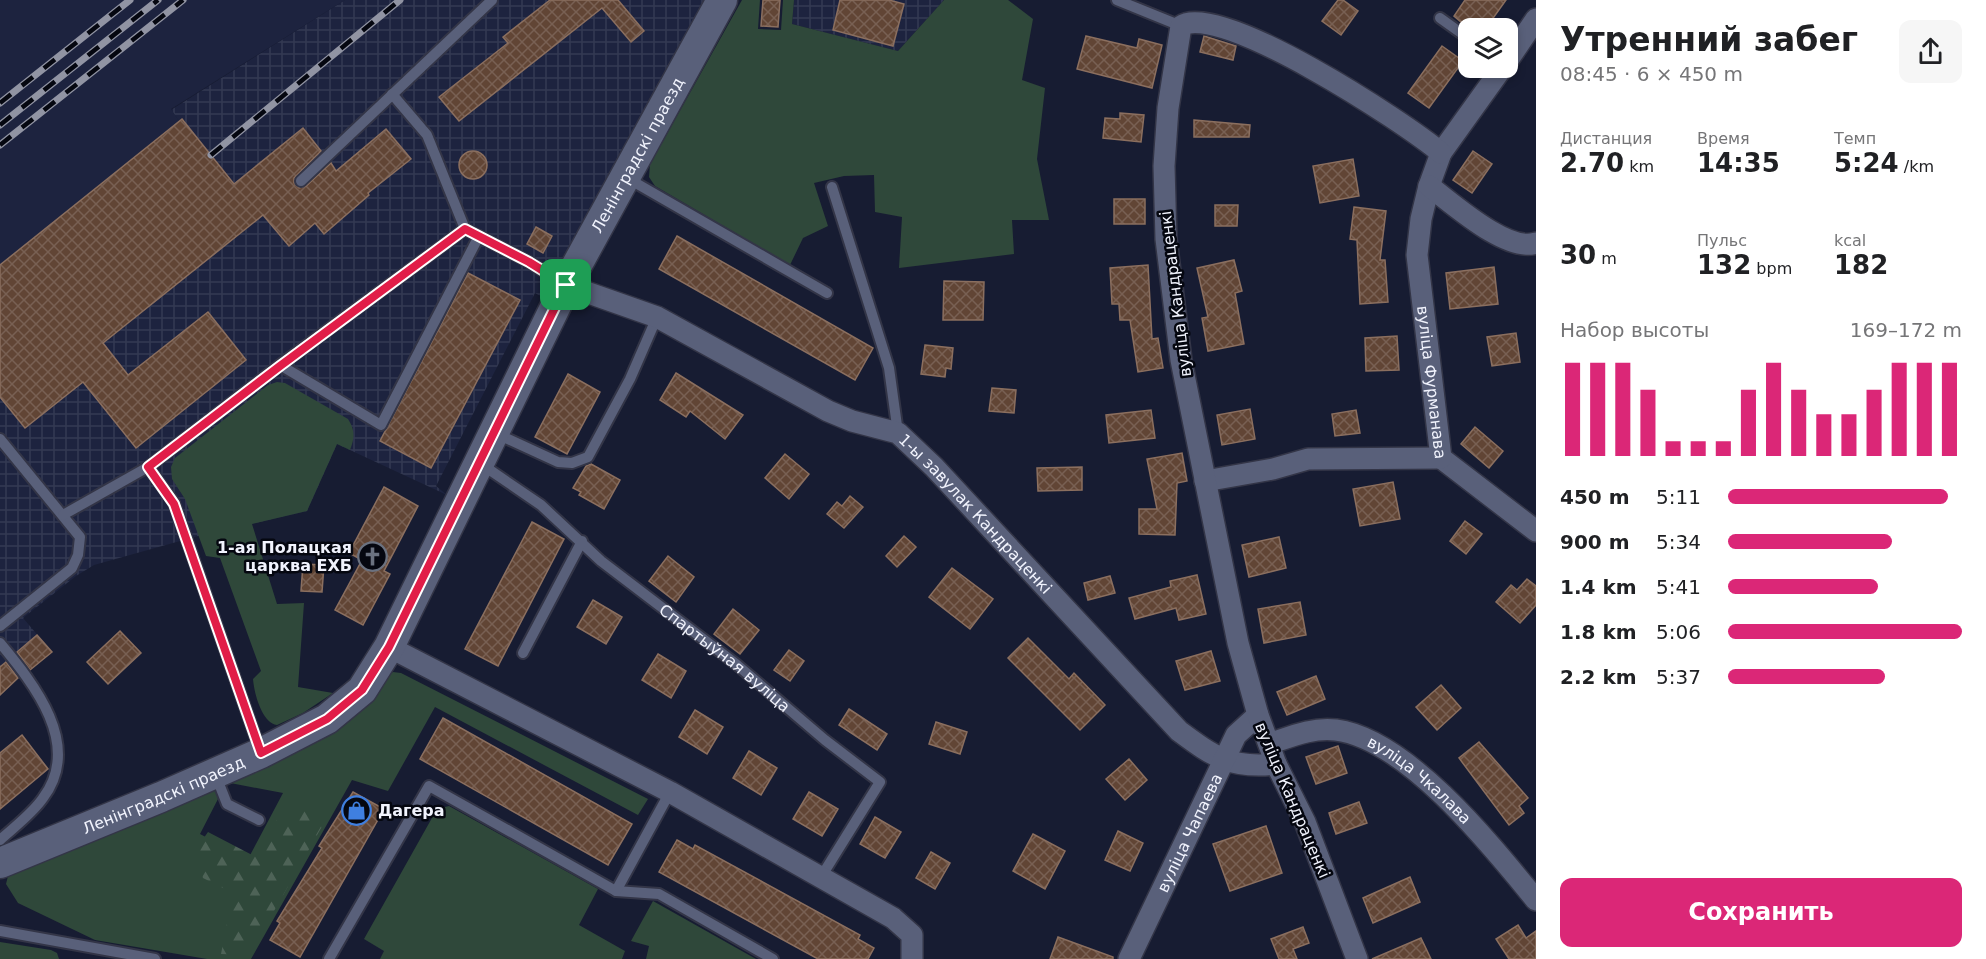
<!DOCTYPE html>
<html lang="ru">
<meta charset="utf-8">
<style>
body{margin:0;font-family:"DejaVu Sans",sans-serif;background:#f6f6f6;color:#202124;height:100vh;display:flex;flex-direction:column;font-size:22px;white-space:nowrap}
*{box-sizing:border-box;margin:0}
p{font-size:20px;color:#757577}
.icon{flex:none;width:33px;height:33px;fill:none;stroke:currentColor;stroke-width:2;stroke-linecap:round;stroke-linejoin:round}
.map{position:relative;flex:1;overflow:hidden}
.side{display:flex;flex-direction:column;background:#fff;width:450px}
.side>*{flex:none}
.controls{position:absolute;left:1458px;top:18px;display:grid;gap:12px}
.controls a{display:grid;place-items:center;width:60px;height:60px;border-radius:12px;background:#fff;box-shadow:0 3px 9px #0003;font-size:30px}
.pin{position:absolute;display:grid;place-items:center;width:51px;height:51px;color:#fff;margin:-26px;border-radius:12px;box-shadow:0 3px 9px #0006}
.round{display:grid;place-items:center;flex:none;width:63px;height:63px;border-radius:12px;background:#f6f6f6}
.overview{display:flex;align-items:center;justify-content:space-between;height:102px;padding:0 24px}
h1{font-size:33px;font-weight:700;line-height:45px}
.metrics{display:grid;grid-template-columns:repeat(3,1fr);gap:9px;height:102px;padding:6px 24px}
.metrics div{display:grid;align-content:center}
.metrics b{font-size:26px;font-weight:700}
.metrics small{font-size:16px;font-weight:400}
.metrics p{font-size:16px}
.chart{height:168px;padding:12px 24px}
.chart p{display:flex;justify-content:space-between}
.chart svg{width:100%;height:108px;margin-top:6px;stroke:#db2777;stroke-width:6}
.action{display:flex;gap:12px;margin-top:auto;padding:12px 24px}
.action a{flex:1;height:69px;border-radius:12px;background:#db2777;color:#fff;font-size:24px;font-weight:700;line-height:69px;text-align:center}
ul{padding:0 24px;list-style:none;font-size:20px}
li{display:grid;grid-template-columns:96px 72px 1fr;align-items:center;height:45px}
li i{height:15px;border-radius:8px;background:#db2777}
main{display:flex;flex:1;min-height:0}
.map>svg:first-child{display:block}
</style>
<main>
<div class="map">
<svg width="1536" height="959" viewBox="0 0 1536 959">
<defs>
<pattern id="industrial-grid" width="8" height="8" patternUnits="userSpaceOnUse" patternTransform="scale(1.5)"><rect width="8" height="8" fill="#1d233f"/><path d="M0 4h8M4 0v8" fill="none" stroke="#333952"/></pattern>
<pattern id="forest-firs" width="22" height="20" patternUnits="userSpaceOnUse" patternTransform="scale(1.5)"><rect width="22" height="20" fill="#2f483a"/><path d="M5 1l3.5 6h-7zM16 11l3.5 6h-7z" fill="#4e6357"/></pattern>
<pattern id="building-cross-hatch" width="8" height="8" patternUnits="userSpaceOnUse" patternTransform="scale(1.5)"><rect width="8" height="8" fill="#614535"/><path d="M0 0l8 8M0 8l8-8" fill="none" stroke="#786053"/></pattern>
</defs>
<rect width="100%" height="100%" fill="#171c32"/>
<!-- industrial -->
<g fill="url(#industrial-grid)">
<path d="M345 0H706L542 297 535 293 436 486 447 495 337 444 307 511 198 536 94 565 76 576 23 618 52 652 30 670 26 667 0 695V265L179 121 171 110Z"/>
<path d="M794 0H944L898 51 792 24Z"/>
</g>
<!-- built -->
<path fill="#1d233f" d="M0 0H345L171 109 179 121 0 265Z"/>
<!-- green -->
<g fill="#2f483a">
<path d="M742 0H760L758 29 781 30 783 0H794L792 24 898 51 944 0H1008L1033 19 1022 80 1045 88 1037 159 1049 220H1012L1014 254 899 268 902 217 875 212 874 175 844 176 814 183 828 226 803 238 790 265 655 186 649 177 650 164Z"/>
<path d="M277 382 285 383 348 419C355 430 355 437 350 450L337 444 307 511 252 524 277 604 304 603 298 687 333 693 303 713 277 725C262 723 254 693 253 679L261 671 220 558 206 556 185 499 172 479 171 467 175 458 268 385Z"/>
<path d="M393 672 401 673 648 799 638 815 435 707 388 791 352 780 251 959H207L95 940 18 903 6 884 9 872 214 787 218 799 200 834 248 859 283 793 225 782Z"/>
<path d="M449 806 598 889 579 925 625 951 622 959H380L384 951 364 939 437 809Z"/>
<path d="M653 901 756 959H646L649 946 631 941Z"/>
<path d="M0 942 51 950 57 953 59 959H0Z"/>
</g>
<!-- forest -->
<path fill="url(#forest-firs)" d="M319 806 329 814 249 955 221 954 233 893 203 878 194 852 208 832 256 857 283 809Z"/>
<!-- building -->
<g fill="url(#building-cross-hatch)" stroke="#8b6f5f" stroke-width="1.5">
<path d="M550 0H618L644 31 631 42 602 8 459 121 439 97 508 43 503 37Z"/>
<path d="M763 0H780L778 27 761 26Z"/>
<path d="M840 0H889L904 4 893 46 833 30Z"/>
<path d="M1338 0H1343L1358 11 1341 35 1322 21Z"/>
<path d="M1465 0H1506L1486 28H1468L1454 16Z"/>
<path d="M1086 36 1137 48 1139 39 1162 45 1152 88 1077 69Z"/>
<path d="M1204 36 1236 46 1233 60 1200 52Z"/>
<path d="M1442 46 1463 61 1429 108 1408 93Z"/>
<path d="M1120 113 1144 115 1141 142 1103 138 1105 118 1120 119Z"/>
<path d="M182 119 234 184 303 128 321 151 294 178V183L299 188 306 186 331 163 336 171 386 129 411 159 368 193 369 195 324 234 315 223 289 246 263 215 103 343 128 375 208 312 246 360 136 448 83 382 25 428 0 397V265Z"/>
<path d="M1194 120 1250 125 1249 137H1194Z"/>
<path d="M1473 151 1492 164 1472 193 1453 180Z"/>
<circle cx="473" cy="165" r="14"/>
<path d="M1353 159 1359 196 1320 203 1313 166Z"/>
<rect x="1114" y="199" width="31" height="25"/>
<path d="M1215 205H1238L1237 226H1215Z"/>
<path d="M1354 207 1386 211 1380 260H1385L1388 302 1360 304 1357 240 1350 239Z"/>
<path d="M536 227 552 236 543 253 527 244Z"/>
<path d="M677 236 873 348 855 380 659 269Z"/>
<path d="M1234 260 1242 291 1235 293 1244 344 1208 351 1202 318 1208 317 1197 268Z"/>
<path d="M1148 265 1152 339 1158 338 1163 368 1138 372 1130 320H1120L1119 304H1112L1110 268Z"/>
<path d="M1494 267 1498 304 1450 309 1446 273Z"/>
<path d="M468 273 520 300 431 468 380 441Z"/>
<path d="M944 281 984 282 983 320H943Z"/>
<path d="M1516 333 1520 362 1492 366 1487 337Z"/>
<path d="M1397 336 1399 370 1366 371 1365 338Z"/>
<path d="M925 345 953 348 951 369 946 368 945 377 921 374Z"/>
<path d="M676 373 743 415 725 439 690 411 686 417 660 400Z"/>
<path d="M568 374 600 392 567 454 535 437Z"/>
<path d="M992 388 1016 390 1014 413 989 411Z"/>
<path d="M1250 409 1255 439 1222 445 1217 415Z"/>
<path d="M1151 410 1155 438 1109 443 1106 415Z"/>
<path d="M1356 410 1360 433 1335 436 1332 414Z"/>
<path d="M1475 427 1503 451 1489 468 1461 444Z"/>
<path d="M1182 453 1187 481 1177 483 1175 535 1139 534V509H1157L1147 459Z"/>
<path d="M785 454 809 474 789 499 765 478Z"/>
<path d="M591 464 620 480 604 509 579 495 581 492 573 488 586 466Z"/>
<path d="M1082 467V490L1038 491 1037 468Z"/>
<path d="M1393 482 1400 519 1360 526 1353 489Z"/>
<path d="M384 487 418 506 384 571 390 574 363 625 335 610 362 560 349 553Z"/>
<path d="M850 496 863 507 844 528 827 514 837 502 842 506Z"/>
<path d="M1465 521 1482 534 1466 554 1450 541Z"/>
<path d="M532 522 564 539 498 666 465 649Z"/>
<path d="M904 536 916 547 897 567 886 556Z"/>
<path d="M1279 537 1286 568 1249 577 1242 545Z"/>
<path d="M668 556 694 577 676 602 649 581Z"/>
<path d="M303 564 324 565 322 592 301 591Z"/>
<path d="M952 568 993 599 970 629 929 597Z"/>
<path d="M1197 575 1206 614 1179 620 1176 608 1135 619 1129 598 1171 587 1170 581Z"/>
<path d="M1110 576 1115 593 1088 600 1084 583Z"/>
<path d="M1527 579 1536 586V605L1520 623 1496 602 1511 585 1517 590Z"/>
<path d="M593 600 622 617 606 644 577 627Z"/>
<path d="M1300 602 1306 635 1264 643 1258 609Z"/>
<path d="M733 609 759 630 740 654 714 634Z"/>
<path d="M120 631 141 653 108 684 87 662Z"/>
<path d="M37 635 52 652 30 670 17 652Z"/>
<path d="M1028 638 1069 679 1074 673 1105 705 1080 730 1008 658Z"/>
<path d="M789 650 804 661 790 681 774 670Z"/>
<path d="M1211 651 1220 681 1185 690 1176 661Z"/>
<path d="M658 654 686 671 671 698 642 680Z"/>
<path d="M6 662 18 678 0 695V667Z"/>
<path d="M1316 676 1325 699 1287 715 1277 692Z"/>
<path d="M1441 685 1461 708 1437 730 1416 707Z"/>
<path d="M849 709 887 734 877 750 839 725Z"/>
<path d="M695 710 723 727 707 754 679 737Z"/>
<path d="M443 718 632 824 608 865 420 759Z"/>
<path d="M936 722 967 732 960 754 929 744Z"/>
<path d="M22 735 48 769 0 809V753Z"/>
<path d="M1479 742 1528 798 1519 806 1524 813 1509 825 1459 758Z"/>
<path d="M1338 746 1347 773 1316 784 1306 757Z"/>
<path d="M749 751 777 768 761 795 733 778Z"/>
<path d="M1129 759 1147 780 1125 800 1106 779Z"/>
<path d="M353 792 384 809 300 957 270 940 280 923 277 921 322 848 319 846Z"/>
<path d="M809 792 838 809 822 836 793 819Z"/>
<path d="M1359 802 1367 823 1336 834 1329 813Z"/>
<path d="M875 817 901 832 885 858 860 844Z"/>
<path d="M1266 826 1282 873 1230 891 1213 844Z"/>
<path d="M1118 831 1143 843 1130 871 1105 860Z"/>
<path d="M1033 834 1065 851 1045 889 1013 871Z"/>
<path d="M677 840 693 849 695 845 860 935 858 939 874 948 868 959H818L659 872Z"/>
<path d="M931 852 950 863 935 889 916 878Z"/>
<path d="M1410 877 1420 902 1373 923 1363 898Z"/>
<path d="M1518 925 1526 938 1536 931V959H1509L1496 939Z"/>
<path d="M1303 927 1309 943 1293 949 1297 959H1279L1271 939Z"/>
<path d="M1058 937 1113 957V959H1050Z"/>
<path d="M1421 938 1431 959H1372Z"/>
</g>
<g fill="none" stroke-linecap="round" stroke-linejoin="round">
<defs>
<g id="lane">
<path d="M1117 0 1181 26"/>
<path d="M1440 18 1468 38"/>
<path d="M392 94 427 135 465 229"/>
<path d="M627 178 827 293"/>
<path d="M301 181 492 0"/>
<path d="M832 187 889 368 898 433"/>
<path d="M280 365 381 425 479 236"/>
<path d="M497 434 558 462 572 463 588 457 630 379 657 317"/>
<path d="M0 439 80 537 78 555 72 568 0 626"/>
<path id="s1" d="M481 464 541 505 601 561 736 664 825 740 880 782 821 877"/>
<path d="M148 467 174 503 260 750"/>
<path d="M63 515 148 467 280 365 465 229 529 262 565 285"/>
<path d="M0 643C34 684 83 745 43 798 32 814 14 827 0 840"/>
<path d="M523 653 582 541"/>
<path d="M216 776 227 804 259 820"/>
<path d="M616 891 659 894 773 959"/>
<path d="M0 931 155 959"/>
<path d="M329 959 429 786 616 891 670 792"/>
</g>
<g id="street">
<path d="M1508 60 1536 19"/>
<path id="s2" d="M1502 68 1441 153 1429 186 1421 219 1417 255 1441 458 1536 531"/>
<path d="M1429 186C1452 203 1507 253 1536 243"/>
<path id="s3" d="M566 285 657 317 828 411 852 421 898 433 934 467 1179 731C1214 757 1231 769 1276 764"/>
<path d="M1205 481 1273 469 1308 459 1441 458"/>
<path d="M389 647 670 792 893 918 912 935V959"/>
<path id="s4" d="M1269 744C1290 737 1312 727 1336 730 1407 739 1492 846 1536 900"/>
<path id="s5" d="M1129 959 1236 735 1258 715"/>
<path d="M1357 959 1305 822 1276 764 1258 715 1238 643 1181 360 1166 239 1164 166 1168 108 1181 26C1218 0 1406 123 1441 153"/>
</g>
<g id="secondary">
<path id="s6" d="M0 863 161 797 261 753 327 719 362 690 389 647 566 285 722 0"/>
</g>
</defs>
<!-- lane casing -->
<use href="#lane" stroke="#333547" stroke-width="14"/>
<!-- street casing -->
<use href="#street" stroke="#333547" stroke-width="24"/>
<!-- secondary casing -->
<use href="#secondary" stroke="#333547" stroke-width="33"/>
<!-- lane -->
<use href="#lane" stroke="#59607a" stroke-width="10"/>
<!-- street -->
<use href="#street" stroke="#59607a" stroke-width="21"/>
<!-- secondary -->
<use href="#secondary" stroke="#59607a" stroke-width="30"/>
<defs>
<g id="rail">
<path d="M0 103 130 0"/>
<path d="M0 125 158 0"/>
<path d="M0 145 183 0"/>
<path d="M211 155 400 0"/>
</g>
</defs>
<!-- rail casing -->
<use href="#rail" stroke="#9194a3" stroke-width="7"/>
<!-- rail -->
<use href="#rail" stroke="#050710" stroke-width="4.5" stroke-dasharray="14" stroke-linecap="butt"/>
</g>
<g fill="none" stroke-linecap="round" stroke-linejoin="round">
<defs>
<path id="route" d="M465 229 529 262 566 285 389 647 362 690 327 719 261 753 174 504 148 467 280 366Z"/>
</defs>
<!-- route casing -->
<use href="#route" stroke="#fff" stroke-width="12"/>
<!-- route -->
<use href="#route" stroke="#e11d48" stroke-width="8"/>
</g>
<!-- icons -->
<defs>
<symbol id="church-ring" viewBox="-11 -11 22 22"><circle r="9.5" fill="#050710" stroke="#6b7280" stroke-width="1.5"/><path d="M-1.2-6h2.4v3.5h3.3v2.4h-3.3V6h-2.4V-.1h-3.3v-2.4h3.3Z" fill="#6b7280"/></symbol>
<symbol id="shop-ring" viewBox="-11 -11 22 22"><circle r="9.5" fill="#050710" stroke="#3f7fe0" stroke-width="1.5"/><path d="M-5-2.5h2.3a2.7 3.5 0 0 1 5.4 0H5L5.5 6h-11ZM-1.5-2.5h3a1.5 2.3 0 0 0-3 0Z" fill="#3f7fe0"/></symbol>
</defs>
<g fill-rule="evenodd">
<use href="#church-ring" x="356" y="540" width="33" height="33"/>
<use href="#shop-ring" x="340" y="794" width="33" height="33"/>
</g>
<g text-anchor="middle" stroke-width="5" stroke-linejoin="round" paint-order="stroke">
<!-- street labels -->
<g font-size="16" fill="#f1f3fd" stroke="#050710">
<text dy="6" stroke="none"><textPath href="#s6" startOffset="1005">Ленінградскі праезд</textPath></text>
<text transform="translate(1175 294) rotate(-97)" y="6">вуліца Кандраценкі</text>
<text dy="6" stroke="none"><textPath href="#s2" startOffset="338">вуліца Фурманава</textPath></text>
<text dy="6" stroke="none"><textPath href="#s3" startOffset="477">1-ы завулак Кандраценкі</textPath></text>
<text dy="6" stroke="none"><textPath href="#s1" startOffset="312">Спартыўная вуліца</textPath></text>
<text dy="6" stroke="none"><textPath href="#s4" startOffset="168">вуліца Чкалава</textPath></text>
<text dy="6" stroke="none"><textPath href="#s6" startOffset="177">Ленінградскі праезд</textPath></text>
<text transform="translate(1293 800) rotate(67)" y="6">вуліца Кандраценкі</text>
<text dy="6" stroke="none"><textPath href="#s5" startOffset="140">вуліца Чапаева</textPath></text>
</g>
<!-- poi labels -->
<g font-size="16" font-weight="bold" fill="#f1f3fd" stroke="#050710" text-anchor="end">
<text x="352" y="553">1-ая Полацкая<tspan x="352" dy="18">царква ЕХБ</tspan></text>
<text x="378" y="816" text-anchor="start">Дагера</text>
</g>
</g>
</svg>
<div class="controls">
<a><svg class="icon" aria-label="layers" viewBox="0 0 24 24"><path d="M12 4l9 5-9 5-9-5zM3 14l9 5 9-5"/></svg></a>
</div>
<div class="pin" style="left:566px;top:285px;background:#1e9e55"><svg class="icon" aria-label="arrive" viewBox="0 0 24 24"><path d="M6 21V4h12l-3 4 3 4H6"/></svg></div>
</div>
<section class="side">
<div class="overview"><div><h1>Утренний забег</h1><p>08:45 · 6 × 450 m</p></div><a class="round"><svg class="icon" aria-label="share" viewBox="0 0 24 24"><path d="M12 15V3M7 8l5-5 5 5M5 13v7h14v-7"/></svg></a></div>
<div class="metrics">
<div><p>Дистанция</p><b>2.70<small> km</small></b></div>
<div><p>Время</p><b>14:35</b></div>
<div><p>Темп</p><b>5:24<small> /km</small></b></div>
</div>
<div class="metrics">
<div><b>30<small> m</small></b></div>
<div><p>Пульс</p><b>132<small> bpm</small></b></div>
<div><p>kcal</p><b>182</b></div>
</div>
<div class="chart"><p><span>Набор высоты</span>169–172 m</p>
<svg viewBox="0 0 160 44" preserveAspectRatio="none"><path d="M5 44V6M15 44V6M25 44V6M35 44V17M45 44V38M55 44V38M65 44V38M75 44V17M85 44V6M95 44V17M105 44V27M115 44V27M125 44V17M135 44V6M145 44V6M155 44V6"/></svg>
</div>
<ul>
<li><b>450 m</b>5:11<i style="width:94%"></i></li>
<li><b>900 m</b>5:34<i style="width:70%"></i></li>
<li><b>1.4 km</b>5:41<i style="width:64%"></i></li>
<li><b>1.8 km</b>5:06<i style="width:100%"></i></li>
<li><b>2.2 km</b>5:37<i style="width:67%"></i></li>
</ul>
<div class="action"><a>Сохранить</a></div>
</section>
</main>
